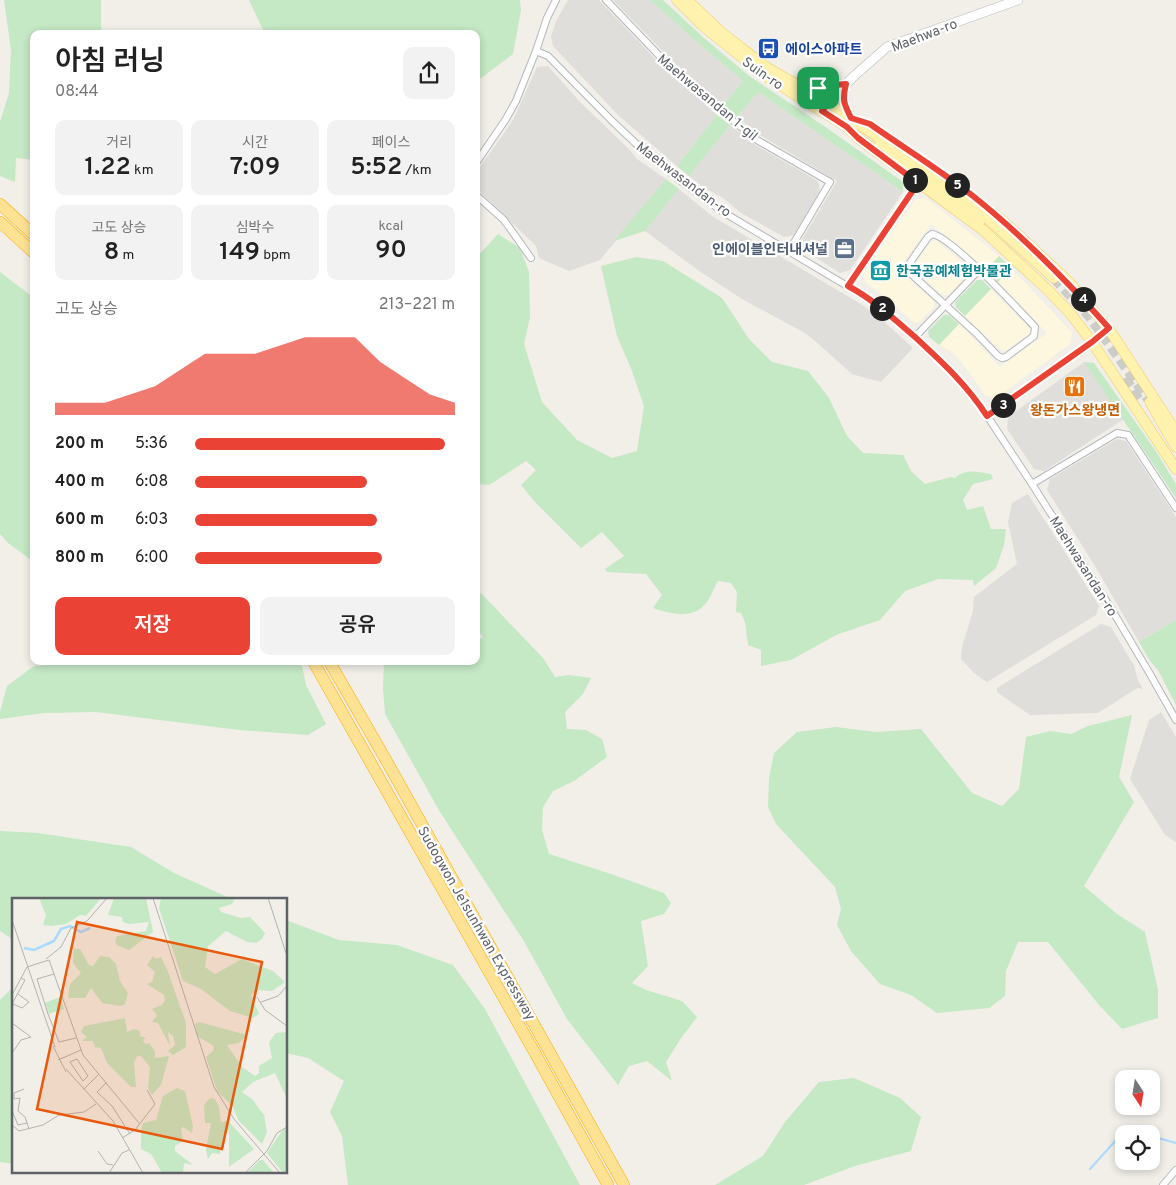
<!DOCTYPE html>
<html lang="ko">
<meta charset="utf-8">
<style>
body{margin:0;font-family:Overpass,"Noto Sans KR",sans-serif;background:#f2f2f2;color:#222;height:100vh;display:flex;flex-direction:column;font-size:19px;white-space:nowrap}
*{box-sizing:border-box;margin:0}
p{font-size:16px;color:#767676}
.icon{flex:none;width:28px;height:28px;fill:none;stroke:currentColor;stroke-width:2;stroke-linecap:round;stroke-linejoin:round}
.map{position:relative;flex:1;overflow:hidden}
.sheet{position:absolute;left:30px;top:30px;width:450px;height:635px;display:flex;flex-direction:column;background:#fff;border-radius:10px;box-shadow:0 2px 8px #0003}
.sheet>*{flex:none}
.needle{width:32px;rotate:168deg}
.tools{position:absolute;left:1115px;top:1070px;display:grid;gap:10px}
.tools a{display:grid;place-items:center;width:45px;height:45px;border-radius:10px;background:#fff;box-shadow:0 2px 8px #0003;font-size:25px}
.pin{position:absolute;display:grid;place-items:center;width:42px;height:42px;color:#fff;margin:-21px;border-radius:10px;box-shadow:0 2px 8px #0006}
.km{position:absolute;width:25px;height:25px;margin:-12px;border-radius:50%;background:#222;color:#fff;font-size:14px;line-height:25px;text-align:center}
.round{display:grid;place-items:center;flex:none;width:52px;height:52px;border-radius:10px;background:#f2f2f2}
.head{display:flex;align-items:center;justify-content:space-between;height:85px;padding:0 25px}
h1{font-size:28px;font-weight:600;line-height:38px}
.stats{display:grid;grid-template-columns:repeat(3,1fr);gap:8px;height:85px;padding:5px 25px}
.stats div{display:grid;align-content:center;border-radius:10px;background:#f2f2f2;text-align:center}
.stats b{font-size:25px;font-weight:600}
.stats small{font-size:14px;font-weight:400}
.stats p{font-size:14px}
.chart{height:140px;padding:10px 25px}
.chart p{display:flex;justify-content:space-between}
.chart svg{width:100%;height:90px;margin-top:5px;fill:#ea4335;opacity:.7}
.cta{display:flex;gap:10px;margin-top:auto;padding:10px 25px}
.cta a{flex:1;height:58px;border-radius:10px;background:#ea4335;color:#fff;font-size:20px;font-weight:600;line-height:58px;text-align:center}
.cta a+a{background:#f2f2f2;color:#222}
ul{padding:0 25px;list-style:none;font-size:16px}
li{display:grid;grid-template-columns:80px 60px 1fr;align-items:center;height:38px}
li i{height:12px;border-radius:6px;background:#ea4335}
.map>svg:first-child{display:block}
</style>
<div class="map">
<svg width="1176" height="1185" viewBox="0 0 1176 1185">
<rect width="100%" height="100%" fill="#f1efe8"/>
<!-- commercial -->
<g fill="#fef7e0">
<path d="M926 198 999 256 986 270 931 224 898 270 934 301V307L919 322H913L888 299 866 283 863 273 915 200Z"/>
<path d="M936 240 969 268V273L948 295H943L914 270V265L931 242Z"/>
<path d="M1011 268 1072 333 1070 344 996 398 986 396 960 360 950 351 939 345 959 324 1000 367 1047 333 998 282Z"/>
<path d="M991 289 1030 329 1029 334 1005 351 1000 350 965 316Z"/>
</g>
<!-- industrial -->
<g fill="#e0deda">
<path d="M568 0H599L663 67 717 115 677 166 618 115 553 46 551 36 556 21Z"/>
<path d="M613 0H650L699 44 743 81 723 106 687 76Z"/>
<path d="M548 66 581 103 630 150 637 159 666 179 600 260 569 271 539 258 536 246 476 188V173L513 120 537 67Z"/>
<path d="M758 92 903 192 850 270 840 273 804 250 801 241 837 181 760 135 737 117Z"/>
<path d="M730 125 757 146 818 181 820 191 794 235 784 237 741 213 723 198 703 187 689 176Z"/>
<path d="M679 189 712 216 861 304 879 317 913 348 881 382 862 377 852 374 815 341 803 332 742 299 702 273 645 231Z"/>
<path d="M1084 362 1124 419 1044 471 1034 469 1007 429 1008 417Z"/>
<path d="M1117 439 1126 441 1176 517V620L1139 642 1095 566 1047 490 1050 479Z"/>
<path d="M1028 494 1099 606 1096 615 987 682 974 673 961 659 962 647 973 611 974 597 1017 564 1008 522 1012 503Z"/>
<path d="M1101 624 1111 627 1134 666 1138 680 1143 689 1138 688 1134 690 1098 713 1036 715H1030L997 692V688Z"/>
<path d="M1161 712 1176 737V842L1165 835 1130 779 1149 720Z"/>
</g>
<!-- green -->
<g fill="#c5e8c5">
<path d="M4 0H101V34H34V160L16 158 15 182 0 176V122L9 93 11 50Z"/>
<path d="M249 0H520L521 10 513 54 476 82V34H265Z"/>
<path d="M650 0H663L704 38 748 75 824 126 903 182V192L758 92 737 117 723 106 743 81 699 44Z"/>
<path d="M717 115 730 125 689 176 677 166Z"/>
<path d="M666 179 679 189 645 231 614 241Z"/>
<path d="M498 234 520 248 529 272 530 317 524 344 542 402 577 440 612 458 637 451 644 406 632 371 617 336 601 266 636 257 663 261 722 298 749 339 772 362 808 371 829 398 847 436 863 453 903 455 911 471 925 484 951 477 955 478C965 468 978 472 991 474L993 479 973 484 963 500 967 510 983 506 991 529H1006L1004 545 996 568 974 586 973 580 938 579 905 591 880 620 836 635 791 660 761 666V650L748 645 745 622 741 613 736 612 737 592 731 583 718 581C714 588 711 597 706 603 693 620 671 614 653 608L662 595 646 574 607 572 605 569 624 556 602 532 581 548 535 502 521 485 536 470 526 461 489 485 476 484V258Z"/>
<path d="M999 256 1011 268 998 282 986 270Z"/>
<path d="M0 272 34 298V562L8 543 0 534Z"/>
<path d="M977 280H982L991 289 965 316 956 307 955 302Z"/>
<path d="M944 315H949L959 324 939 345 929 337 928 331Z"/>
<path d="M1084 362 1094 363 1155 450 1176 484V498Z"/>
<path d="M476 588 543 658 555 677 569 675 591 678 583 694 565 712 567 729 586 730 602 739 607 757 574 781 553 791 543 807 542 830 549 854 611 874 664 893 671 903 664 914 641 921 648 966 632 983 646 990 682 1001 697 1017 679 1041 666 1062 672 1081 647 1061 629 1066 618 1085 567 1019 525 943 440 812 385 714 383 689 384 661H476V640L483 638 476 626Z"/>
<path d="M1176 620V705L1158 670 1150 661 1139 642Z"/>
<path d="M82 661H301L306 685 326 724 308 735 239 730 96 712 44 713 0 719V712L7 686 34 666Z"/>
<path d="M1132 715 1119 777 1134 802 1084 886 1117 914 1145 932 1158 990V1018L1122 1029 1099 1005 1048 942H1018L1006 971 1005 996 989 1008 937 1013 911 995 880 984 851 951 837 925 841 909 835 887 776 824 768 807 769 778 774 753 797 732 836 727 876 732 921 729 972 793 1002 806 1019 789 1026 737 1050 731 1071 734 1088 726Z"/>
<path d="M0 831 38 833 131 847 174 873 232 899H14V940L0 931Z"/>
<path d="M286 920 339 940 397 945 453 965 485 1009 580 1185H348L342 1136 330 1112 344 1081 308 1058 286 1053Z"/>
<path d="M14 986V1164L0 1162V1000Z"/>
<path d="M854 1078 900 1098 921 1117 911 1151 855 1166 804 1185H715L763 1156 785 1122 819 1082Z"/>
</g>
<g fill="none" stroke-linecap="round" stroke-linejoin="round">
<!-- stream -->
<g stroke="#aadaff" stroke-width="2">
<path d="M1130 1134 1136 1132 1144 1134"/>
<path d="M1151 1136 1176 1143"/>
<path d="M1090 1169 1117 1139 1124 1136"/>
</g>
<!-- primary-tunnel -->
<g stroke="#ccccc8" stroke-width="10" stroke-dasharray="10 5" stroke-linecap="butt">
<path d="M1054 278 1089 316 1148 399"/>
<path d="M1125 378 1141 403"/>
</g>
<defs>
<g id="street">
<path d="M606 0 674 71 726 115 757 140 830 182 789 251"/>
<path d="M536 51 548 56 611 120 647 154 677 178 723 212 879 305 947 366 980 405 1032 484 1112 610 1150 674 1176 720"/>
<path d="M476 163 506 119 516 101 536 51 547 18 556 0"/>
<path d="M476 195 504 220 531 258"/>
<path d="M932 234C951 236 1019 310 1035 327L1034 336 1006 357 1002 358 998 356 977 334 909 272 907 267 928 237Z"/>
<path d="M848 286 919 183"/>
<path d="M915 337 979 270"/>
<path d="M987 416 1109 329"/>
<path d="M1032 484 1117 433 1128 435 1176 508"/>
<path d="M1163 1185 1176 1170"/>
</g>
<g id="secondary">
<path d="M846 84C842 100 844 104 851 118"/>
<path d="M803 89 846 84"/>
<path d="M824 108 853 77 887 47 1018 0"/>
</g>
<g id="primary">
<path d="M677 0 702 25 764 75 852 130"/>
<path d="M687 0 722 33 766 67 828 103 914 162 968 201 1054 278"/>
<path d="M847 127 858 138 983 230 1049 291 1070 313 1092 342 1176 469"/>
<path d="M879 146 927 180 980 221"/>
<path d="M964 190 1002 220 1068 281 1109 329 1176 432"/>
<path d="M1150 402 1176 447"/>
</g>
<g id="highway">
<path d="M0 204 34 235"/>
<path d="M0 222 34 253"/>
<path d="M313 661 535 1053 608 1185"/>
<path d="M329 661 386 760 624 1185"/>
</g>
</defs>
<!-- street casing -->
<use href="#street" stroke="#b5b8bc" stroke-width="8"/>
<!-- secondary casing -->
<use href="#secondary" stroke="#b6babf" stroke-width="10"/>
<!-- primary casing -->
<use href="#primary" stroke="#f2c960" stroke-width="11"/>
<!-- highway casing -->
<use href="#highway" stroke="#f9ab00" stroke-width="12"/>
<!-- street -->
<use href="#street" stroke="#fff" stroke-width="6"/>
<!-- secondary -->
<use href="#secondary" stroke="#fff" stroke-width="9"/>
<!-- primary -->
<use href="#primary" stroke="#fff2af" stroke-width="10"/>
<!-- highway -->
<use href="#highway" stroke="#fde293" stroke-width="11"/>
</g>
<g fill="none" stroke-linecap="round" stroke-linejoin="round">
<defs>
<path id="route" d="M846 84C842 100 844 104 851 118L870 124C904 148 940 170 973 196 1023 236 1067 281 1109 328L1092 342 987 416C967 385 942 362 915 337 893 318 874 300 848 286L918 183 858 138 847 127 822 111 828 103 803 88Z"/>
</defs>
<!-- route casing -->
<use href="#route" stroke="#fff" stroke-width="10"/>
<!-- route -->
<use href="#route" stroke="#ea4335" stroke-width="6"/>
</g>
<!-- icons -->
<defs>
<symbol id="bus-square" viewBox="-11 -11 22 22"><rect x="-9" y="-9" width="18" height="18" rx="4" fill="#1a4fb4" stroke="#fff"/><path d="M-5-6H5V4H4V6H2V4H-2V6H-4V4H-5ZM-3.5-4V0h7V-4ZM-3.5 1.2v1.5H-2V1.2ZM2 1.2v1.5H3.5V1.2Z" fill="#fff"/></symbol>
<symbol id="office-square" viewBox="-11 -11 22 22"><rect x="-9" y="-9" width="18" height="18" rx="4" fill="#5c6f8a" stroke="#fff"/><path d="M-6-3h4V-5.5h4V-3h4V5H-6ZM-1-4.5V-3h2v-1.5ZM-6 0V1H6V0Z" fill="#fff"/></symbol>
<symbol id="museum-square" viewBox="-11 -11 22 22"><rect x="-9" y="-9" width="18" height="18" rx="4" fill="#0f9aa8" stroke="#fff"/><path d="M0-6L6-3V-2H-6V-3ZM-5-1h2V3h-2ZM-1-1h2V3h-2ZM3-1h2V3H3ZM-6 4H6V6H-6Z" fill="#fff"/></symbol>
<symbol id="restaurant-square" viewBox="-11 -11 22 22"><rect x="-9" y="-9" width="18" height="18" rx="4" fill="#e8710a" stroke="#fff"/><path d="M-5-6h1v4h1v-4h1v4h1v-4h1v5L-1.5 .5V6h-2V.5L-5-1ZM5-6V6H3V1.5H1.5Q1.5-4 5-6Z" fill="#fff"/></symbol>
</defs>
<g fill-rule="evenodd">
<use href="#bus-square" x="756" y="36" width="25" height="25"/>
<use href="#office-square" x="832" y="236" width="25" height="25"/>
<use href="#museum-square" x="868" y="258" width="25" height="25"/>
<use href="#restaurant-square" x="1062" y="374" width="25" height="25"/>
</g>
<g text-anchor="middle" stroke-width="4.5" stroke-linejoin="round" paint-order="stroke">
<!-- street labels -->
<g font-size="14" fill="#5f6368" stroke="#fff">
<text transform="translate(924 35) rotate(-21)" y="5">Maehwa-ro</text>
<text transform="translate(763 73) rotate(35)" y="5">Suin-ro</text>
<text transform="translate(708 97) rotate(40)" y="5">Maehwasandan 1-gil</text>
<text transform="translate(684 179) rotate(37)" y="5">Maehwasandan-ro</text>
<text transform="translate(1084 566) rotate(58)" y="5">Maehwasandan-ro</text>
<text transform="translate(477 923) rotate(60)" y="5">Sudogwon Je1sunhwan Expressway</text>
</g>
<!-- transit labels -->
<g font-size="14" font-weight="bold" fill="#164399" stroke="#fff" text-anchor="start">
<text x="785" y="54">에이스아파트</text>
</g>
<!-- service labels -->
<g font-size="14" font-weight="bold" fill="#4e5e75" stroke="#fff" text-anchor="end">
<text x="828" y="254">인에이블인터내셔널</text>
</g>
<!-- culture labels -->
<g font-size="14" font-weight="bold" fill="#0d838f" stroke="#fff" text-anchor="start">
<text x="896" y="276">한국공예체험박물관</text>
</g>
<!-- food labels -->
<g font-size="14" font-weight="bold" fill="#c56008" stroke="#fff">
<text x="1075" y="415">왕돈가스왕냉면</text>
</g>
</g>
<!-- overview -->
<g transform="translate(12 898)">
<rect width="275" height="275" fill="#f1efe8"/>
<path d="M27 0H89L74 18 68 17 54 26 39 28 31 27 34 17ZM102 0H134L141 34 117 52 105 47 103 44 105 38 134 33 137 24 117 26 111 24 110 19 96 17ZM149 0H223L220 6 207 10 209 14 229 20 238 19 253 35 250 41 244 45 235 44 214 33 196 48 193 69 203 76 230 61 261 73 273 84 260 93 246 92 239 97 247 116 241 120 218 113 189 91 171 83 147 10ZM62 51H68L77 67 81 68 88 58 97 59 104 66 108 83 116 95 113 106 109 108 90 105 79 90 73 100H56L58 86 69 75 61 65ZM141 58 144 61 149 59 155 71 174 125V149L161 157 156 153 163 147 161 138 156 134 158 148 146 125 140 124 145 117 140 111 150 107 153 102 152 97 135 86 140 84 143 74 135 67ZM48 99 52 111 37 116 33 105ZM113 120 115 134 122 131 128 133V138L134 140 131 142 133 146 137 145 143 154V160L157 158 149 187 140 197 136 190 138 169 129 158H125L122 165 124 189H119L95 165 89 150 83 149 81 143H70L75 139 69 134 72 128ZM187 124 235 137 227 145 215 147 230 169 243 178 247 175V168L260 160 257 145 260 140 264 135 275 134V201L263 175 241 184 230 194 240 201 252 217 255 234 250 246 226 222 221 209 205 193 194 159 201 153 202 148 185 138 183 126ZM165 190 173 193 181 228 180 235 171 229 169 231 171 243 163 248V253L181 267 172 265 171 275H150L139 256 129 251V232L131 225 144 222 151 198ZM198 200 203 201 207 209 209 224 216 223 242 251 217 269V231L212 236 208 256 200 255 196 261 194 252 199 225H193L192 207ZM272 230 275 231V275H271L255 255ZM248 262H251L262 275H235Z" fill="#c5e8c5"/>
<path fill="none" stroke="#aadaff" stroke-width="2.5" d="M12 50 22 52 42 43 49 31 58 28 69 34 78 30"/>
<path fill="none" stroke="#b3b3b1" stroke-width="1" d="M141 0 202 189 222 221 268 275M256 0 275 58M0 22 43 149M34 61 49 49 59 30 75 23 95 0M42 76 25 81 36 116 47 144 64 140M0 97 15 69 37 62 71 157 127 225M245 99 253 112 275 128M249 104 266 98 275 88M0 106 13 82 9 80M1 106 10 110 17 104 6 96M0 125 19 139 9 142 0 155M41 148 54 174M65 161 76 178 71 183 58 164ZM46 162 69 152M54 171 101 223 131 275M94 185 85 194 100 208 118 236M12 191 2 195V201L8 200 6 213 13 219 17 231M72 191 86 177M0 213 6 227 15 225M0 227 7 233 31 227 47 217 72 214 84 206M110 240 123 232 143 206 135 192M86 253 95 266 101 267M97 275 110 255 117 252M195 275H219M233 275 255 253 265 235 275 229"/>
<path fill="#e8590c" fill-opacity="0.15" stroke="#e8590c" stroke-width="2.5" d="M65 24 250 64 210 251 25 211Z"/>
<rect width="275" height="275" fill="none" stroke="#5f6368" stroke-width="2.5"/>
</g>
</svg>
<div class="tools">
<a><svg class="needle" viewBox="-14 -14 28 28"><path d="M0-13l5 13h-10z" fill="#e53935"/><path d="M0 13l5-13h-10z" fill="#767676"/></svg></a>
<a><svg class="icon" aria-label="locate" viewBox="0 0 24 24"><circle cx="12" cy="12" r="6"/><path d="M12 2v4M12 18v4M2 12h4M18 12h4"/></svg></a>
</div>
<div class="pin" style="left:818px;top:88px;background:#1e9e55"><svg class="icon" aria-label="arrive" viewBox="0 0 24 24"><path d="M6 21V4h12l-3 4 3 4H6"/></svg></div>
<b class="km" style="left:915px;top:180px">1</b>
<b class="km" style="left:882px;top:308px">2</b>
<b class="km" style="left:1003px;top:405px">3</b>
<b class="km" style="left:1083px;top:299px">4</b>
<b class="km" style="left:957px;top:185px">5</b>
<section class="sheet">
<div class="head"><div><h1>아침 러닝</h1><p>08:44</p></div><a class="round"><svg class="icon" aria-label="share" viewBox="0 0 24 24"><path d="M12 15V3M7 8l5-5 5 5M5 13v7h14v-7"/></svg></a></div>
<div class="stats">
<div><p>거리</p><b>1.22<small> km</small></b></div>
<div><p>시간</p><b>7:09</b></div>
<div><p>페이스</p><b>5:52<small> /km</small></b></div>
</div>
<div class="stats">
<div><p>고도 상승</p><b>8<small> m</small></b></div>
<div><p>심박수</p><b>149<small> bpm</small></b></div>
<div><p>kcal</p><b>90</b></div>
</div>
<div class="chart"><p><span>고도 상승</span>213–221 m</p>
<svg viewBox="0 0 160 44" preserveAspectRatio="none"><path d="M0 44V38L10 38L20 38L30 34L40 30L50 22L60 14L70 14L80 14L90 10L100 6L110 6L120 6L130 18L140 26L150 34L160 38V44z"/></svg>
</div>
<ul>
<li><b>200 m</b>5:36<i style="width:96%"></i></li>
<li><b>400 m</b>6:08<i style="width:66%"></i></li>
<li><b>600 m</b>6:03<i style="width:70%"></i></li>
<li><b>800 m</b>6:00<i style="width:72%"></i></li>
</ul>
<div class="cta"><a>저장</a><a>공유</a></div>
</section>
</div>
